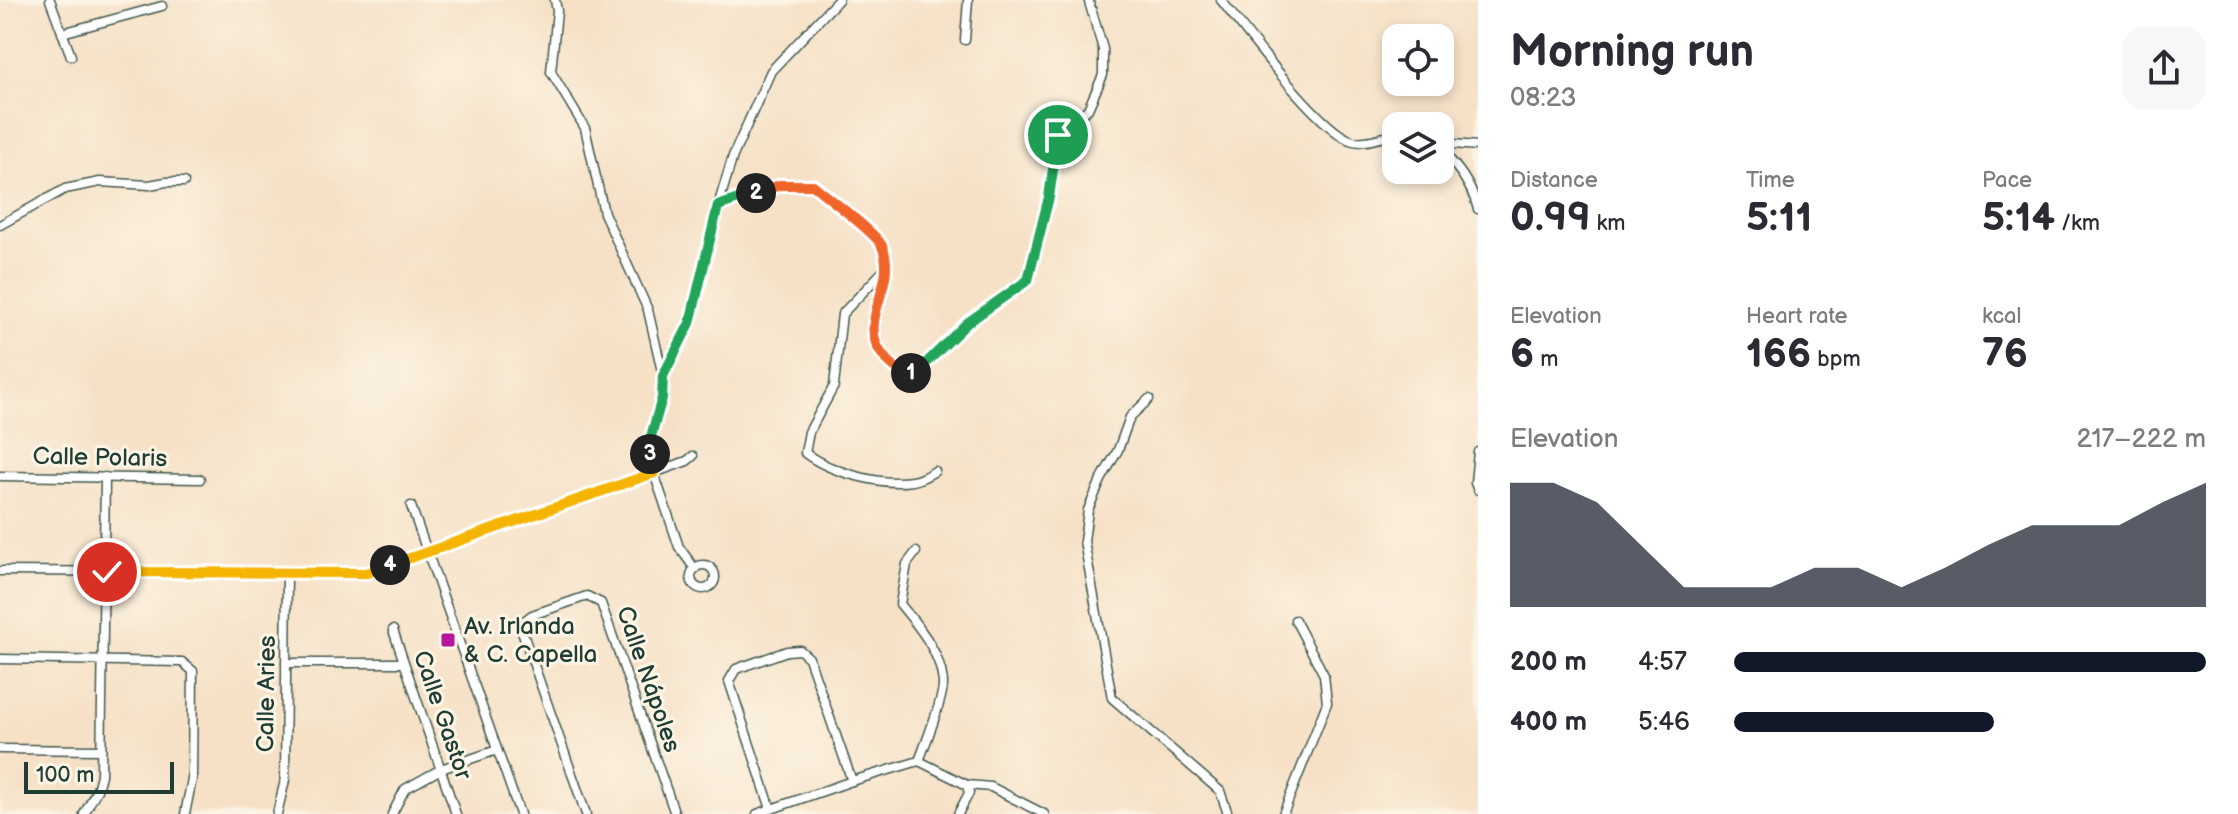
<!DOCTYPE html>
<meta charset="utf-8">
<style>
body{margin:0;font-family:"Balsamiq Sans",sans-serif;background:#f7f7f7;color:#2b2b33;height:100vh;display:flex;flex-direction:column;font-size:30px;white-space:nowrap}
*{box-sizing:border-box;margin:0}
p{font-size:26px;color:#7c7c81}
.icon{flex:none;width:44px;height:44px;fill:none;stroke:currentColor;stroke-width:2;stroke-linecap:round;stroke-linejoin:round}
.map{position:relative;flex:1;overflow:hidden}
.sheet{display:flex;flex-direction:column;background:#fff;width:760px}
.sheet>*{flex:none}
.controls{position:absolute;left:1382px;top:24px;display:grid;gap:16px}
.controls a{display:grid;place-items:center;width:72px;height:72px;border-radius:16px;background:#fff;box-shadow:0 4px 12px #0003;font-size:40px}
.scale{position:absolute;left:24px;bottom:20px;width:150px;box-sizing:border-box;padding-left:8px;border:4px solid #1f3d34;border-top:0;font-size:22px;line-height:28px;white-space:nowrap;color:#1f3d34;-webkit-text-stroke:6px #fcf5e5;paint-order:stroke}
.pin{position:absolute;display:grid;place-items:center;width:68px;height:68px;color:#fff;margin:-34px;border:4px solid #fff;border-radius:50%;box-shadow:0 2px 8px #0007}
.km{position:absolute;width:40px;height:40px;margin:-20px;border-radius:50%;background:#222;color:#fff;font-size:22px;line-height:40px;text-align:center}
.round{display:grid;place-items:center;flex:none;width:84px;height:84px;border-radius:24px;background:#f7f7f7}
.summary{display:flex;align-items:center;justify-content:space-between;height:136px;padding:0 32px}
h1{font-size:44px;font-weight:600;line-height:60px}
.stats{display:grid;grid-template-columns:repeat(3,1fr);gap:12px;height:136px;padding:8px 32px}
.stats div{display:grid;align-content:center}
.stats b{font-size:40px;font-weight:600}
.stats small{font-size:22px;font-weight:400}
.stats p{font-size:22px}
.chart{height:224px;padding:16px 32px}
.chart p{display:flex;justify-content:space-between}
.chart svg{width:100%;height:144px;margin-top:8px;fill:#111827;opacity:.7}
ul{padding:0 32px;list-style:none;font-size:26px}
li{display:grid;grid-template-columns:128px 96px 1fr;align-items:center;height:60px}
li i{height:20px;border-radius:10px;background:#111827}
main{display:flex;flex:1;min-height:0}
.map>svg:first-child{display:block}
</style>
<main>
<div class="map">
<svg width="1478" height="814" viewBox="0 0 1478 814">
<rect width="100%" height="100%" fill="#fcf5e5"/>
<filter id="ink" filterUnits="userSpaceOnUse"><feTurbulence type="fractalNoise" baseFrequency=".0125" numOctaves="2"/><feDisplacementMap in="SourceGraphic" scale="16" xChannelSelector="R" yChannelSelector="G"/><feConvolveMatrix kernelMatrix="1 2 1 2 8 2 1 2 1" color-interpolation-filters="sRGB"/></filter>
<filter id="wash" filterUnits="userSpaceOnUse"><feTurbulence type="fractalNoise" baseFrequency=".006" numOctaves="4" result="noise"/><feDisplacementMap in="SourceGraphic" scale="32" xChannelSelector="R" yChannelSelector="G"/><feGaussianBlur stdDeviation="1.8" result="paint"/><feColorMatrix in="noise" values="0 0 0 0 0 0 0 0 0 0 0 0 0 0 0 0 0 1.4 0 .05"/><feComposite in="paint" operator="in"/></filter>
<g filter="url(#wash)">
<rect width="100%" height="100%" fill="#f6e1c7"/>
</g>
<g filter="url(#ink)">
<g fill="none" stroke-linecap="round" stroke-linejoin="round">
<defs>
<g id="minor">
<path d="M50 0 71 56"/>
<path d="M555 0 557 11 551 72 585 128 604 213 648 310 663 376 662 398 648 447 654 473 679 547 695 569"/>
<path d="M1221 0C1244 29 1322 134 1353 141 1365 144 1383 136 1396 135"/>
<path d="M62 33 162 6"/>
<path d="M965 40 968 0"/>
<path d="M1440 143 1478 146"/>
<path d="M1440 149C1458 167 1471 184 1478 209"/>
<path d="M718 206 780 185H813C826 196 877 234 882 246 901 292 838 333 905 374L918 371 967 323 1028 280 1049 197 1058 135 1088 109 1103 75V49L1089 2"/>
<path d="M0 225 65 189 100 182 149 185 166 182H184"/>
<path d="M886 268 842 314 834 386 809 432 805 453C830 472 881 486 912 481 920 480 928 475 935 471"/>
<path d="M663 376 690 323 718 206 733 156 771 71 838 0"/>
<path d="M1149 399 1130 417 1118 450 1101 480 1088 510 1084 541 1112 698 1220 791 1228 814"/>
<path d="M1478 452 1475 483 1478 490"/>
<path d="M0 476 200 479"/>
<path d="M411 506 520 814"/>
<path d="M916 552 907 564 900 604C919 627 940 651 943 682 945 695 925 745 919 761"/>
<circle cx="703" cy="577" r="12"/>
<path d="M0 571 367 573 654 473 687 461 693 456"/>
<path d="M393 630 456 814"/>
<path d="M0 659 182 662 193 671 192 779 185 814"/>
<path d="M286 663H403"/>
<path d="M0 749 101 750"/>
<path d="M967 785 991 787 1044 814"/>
<path d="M771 809 729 681 736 669 787 651 800 650 809 658 852 781"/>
<path d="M84 814 97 790 101 775 105 477"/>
<path d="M277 814 285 780 287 574"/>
<path d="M392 814 405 789 441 769 497 750"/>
<path d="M586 814 522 631 524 621 532 615 587 596 601 603 675 814"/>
<path d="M757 814 852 781 919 761 967 785 969 793 958 814"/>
<path d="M1283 814 1327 703 1324 675 1295 620"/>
</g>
</defs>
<!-- minor casing -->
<use href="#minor" stroke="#3f564a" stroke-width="11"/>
<!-- minor -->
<use href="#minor" stroke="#fff" stroke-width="8"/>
</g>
</g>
<g fill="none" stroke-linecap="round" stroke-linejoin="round" filter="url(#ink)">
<defs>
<path id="split-1" d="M911 373 918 371 967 323 1028 280 1049 197 1058 135"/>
<path id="split-2" d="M756 193 780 185H813C826 196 877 234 882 246 902 292 838 333 905 374L911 373"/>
<path id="split-3" d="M650 454 648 447 662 398 663 376 690 323 718 206 756 193"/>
<path id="split-4" d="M390 565 654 473 650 454"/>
<path id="split-5" d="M107 572 367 573 390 565"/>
</defs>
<!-- split-1 casing -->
<use href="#split-1" stroke="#fff" stroke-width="16"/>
<!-- split-2 casing -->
<use href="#split-2" stroke="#fff" stroke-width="16"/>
<!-- split-3 casing -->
<use href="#split-3" stroke="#fff" stroke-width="16"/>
<!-- split-4 casing -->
<use href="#split-4" stroke="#fff" stroke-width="16"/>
<!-- split-5 casing -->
<use href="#split-5" stroke="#fff" stroke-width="16"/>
<!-- split-1 -->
<use href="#split-1" stroke="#22a559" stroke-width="10"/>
<!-- split-2 -->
<use href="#split-2" stroke="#f0652b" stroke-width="10"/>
<!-- split-3 -->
<use href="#split-3" stroke="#22a559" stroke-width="10"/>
<!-- split-4 -->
<use href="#split-4" stroke="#f5b400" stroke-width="10"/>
<!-- split-5 -->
<use href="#split-5" stroke="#f5b400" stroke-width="10"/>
</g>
<!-- markers -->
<rect fill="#b5179e" stroke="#fcf5e5" stroke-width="3" x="440" y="632" width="16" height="16" rx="4"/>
<g text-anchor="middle" stroke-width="6" stroke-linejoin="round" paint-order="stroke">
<!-- street labels -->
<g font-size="24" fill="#1f3d34" stroke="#fcf5e5">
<text transform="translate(100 457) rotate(1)" y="8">Calle Polaris</text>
<text transform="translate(649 679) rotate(71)" y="8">Calle Nápoles</text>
<text transform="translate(266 694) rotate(-89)" y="8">Calle Aries</text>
<text transform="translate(443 715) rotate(71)" y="8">Calle Gastor</text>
</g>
<!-- poi labels -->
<g font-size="24" fill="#1f3d34" stroke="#fcf5e5" text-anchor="start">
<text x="464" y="634">Av. Irlanda<tspan x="464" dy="28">&amp; C. Capella</tspan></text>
</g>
</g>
</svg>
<div class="controls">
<a><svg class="icon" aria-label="locate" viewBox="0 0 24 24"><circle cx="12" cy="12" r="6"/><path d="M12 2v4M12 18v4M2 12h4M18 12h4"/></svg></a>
<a><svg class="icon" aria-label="layers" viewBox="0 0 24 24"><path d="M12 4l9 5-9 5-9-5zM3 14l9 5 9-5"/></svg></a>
</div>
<div class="scale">100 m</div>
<div class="pin" style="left:1058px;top:135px;background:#1e9e55"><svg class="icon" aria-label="arrive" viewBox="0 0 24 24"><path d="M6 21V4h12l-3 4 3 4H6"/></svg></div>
<div class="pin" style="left:107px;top:572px;background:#d93025"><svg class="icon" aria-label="check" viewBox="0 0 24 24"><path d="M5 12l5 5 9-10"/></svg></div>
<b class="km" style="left:911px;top:373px">1</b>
<b class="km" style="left:756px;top:193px">2</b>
<b class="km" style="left:650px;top:454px">3</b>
<b class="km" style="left:390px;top:565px">4</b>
</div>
<section class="sheet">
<div class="summary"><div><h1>Morning run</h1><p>08:23</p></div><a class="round"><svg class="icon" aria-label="share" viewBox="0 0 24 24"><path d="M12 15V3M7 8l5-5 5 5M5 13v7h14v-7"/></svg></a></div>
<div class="stats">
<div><p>Distance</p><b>0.99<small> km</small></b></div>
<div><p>Time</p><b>5:11</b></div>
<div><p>Pace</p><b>5:14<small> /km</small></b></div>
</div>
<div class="stats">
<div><p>Elevation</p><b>6<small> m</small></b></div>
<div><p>Heart rate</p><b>166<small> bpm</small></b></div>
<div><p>kcal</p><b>76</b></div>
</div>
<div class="chart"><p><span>Elevation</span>217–222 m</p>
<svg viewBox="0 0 160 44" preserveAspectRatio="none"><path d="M0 44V6L10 6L20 12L30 25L40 38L50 38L60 38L70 32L80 32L90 38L100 32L110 25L120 19L130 19L140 19L150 12L160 6V44z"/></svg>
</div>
<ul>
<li><b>200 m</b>4:57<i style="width:100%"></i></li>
<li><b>400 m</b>5:46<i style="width:55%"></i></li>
</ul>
</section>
</main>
